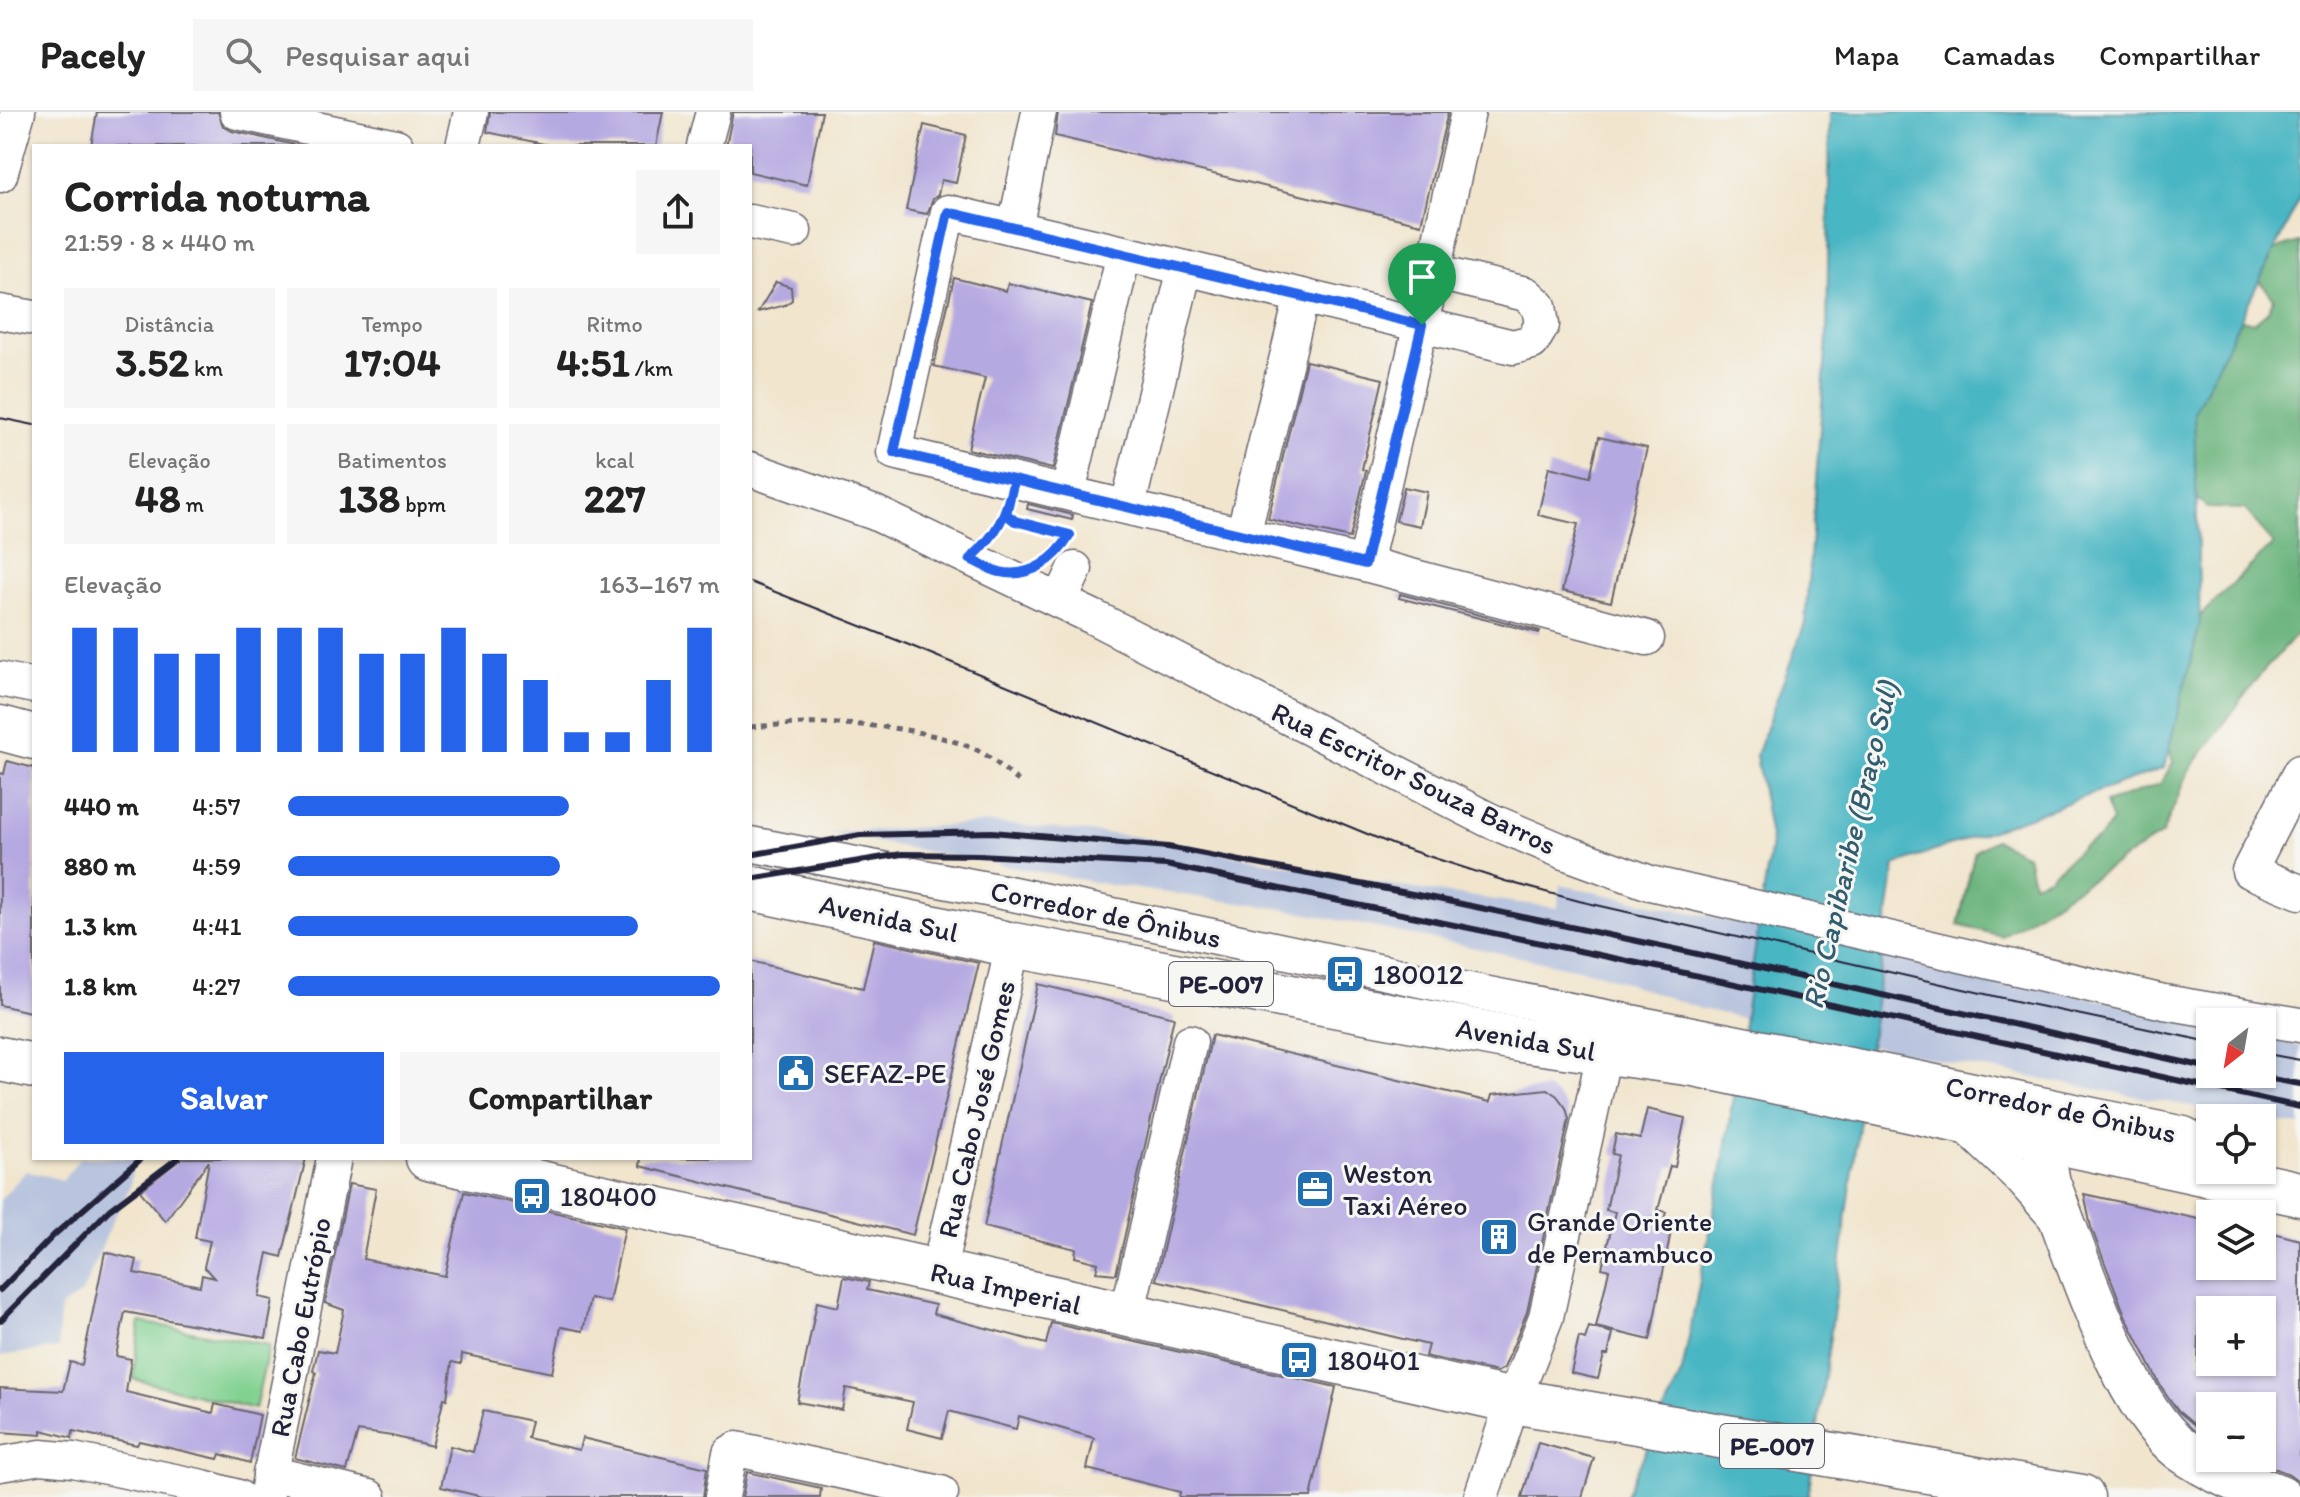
<!DOCTYPE html>
<html lang="pt">
<meta charset="utf-8">
<style>
body{margin:0;font-family:Itim,sans-serif;background:#f6f6f6;color:#222;height:100vh;display:flex;flex-direction:column;font-size:30px;white-space:nowrap}
*{box-sizing:border-box;margin:0}
p{font-size:26px;color:#767676}
.icon{flex:none;width:44px;height:44px;fill:none;stroke:currentColor;stroke-width:2;stroke-linecap:round;stroke-linejoin:round}
.map{position:relative;flex:1;overflow:hidden}
.details{position:absolute;left:32px;top:32px;width:720px;height:1016px;display:flex;flex-direction:column;background:#fff;border-radius:0px;box-shadow:0 2px 6px #0004}
.details>*{flex:none}
.needle{width:52px;rotate:211deg}
.tools{position:absolute;left:2196px;top:896px;display:grid;gap:16px}
.tools a{display:grid;place-items:center;width:80px;height:80px;border-radius:0px;background:#fff;box-shadow:0 2px 6px #0004;font-size:40px}
.pin{position:absolute;display:grid;place-items:center;width:68px;height:68px;color:#fff;margin:-82px -34px;border-radius:50% 50% 50% 0;rotate:-45deg;box-shadow:0 0 8px #0007}
.pin .icon{rotate:45deg}
.round{display:grid;place-items:center;flex:none;width:84px;height:84px;border-radius:0px;background:#f6f6f6}
.summary{display:flex;align-items:center;justify-content:space-between;height:136px;padding:0 32px}
h1{font-size:44px;font-weight:700;line-height:60px}
.figures{display:grid;grid-template-columns:repeat(3,1fr);gap:12px;height:136px;padding:8px 32px}
.figures div{display:grid;align-content:center;border-radius:0px;background:#f6f6f6;text-align:center}
.figures b{font-size:40px;font-weight:700}
.figures small{font-size:22px;font-weight:400}
.figures p{font-size:22px}
.chart{height:224px;padding:16px 32px}
.chart p{display:flex;justify-content:space-between}
.chart svg{width:100%;height:144px;margin-top:8px;stroke:#2563eb;stroke-width:6}
.primary-button{display:flex;gap:16px;margin-top:auto;padding:16px 32px}
.primary-button a{flex:1;height:92px;border-radius:0px;background:#2563eb;color:#fff;font-size:32px;font-weight:700;line-height:92px;text-align:center}
.primary-button a+a{background:#f6f6f6;color:#222}
ul{padding:0 32px;list-style:none;font-size:26px}
li{display:grid;grid-template-columns:128px 96px 1fr;align-items:center;height:60px}
li i{height:20px;border-radius:10px;background:#2563eb}
header{display:flex;align-items:center;gap:48px;box-sizing:border-box;height:112px;padding:0 40px;background:#fff;border-bottom:2px solid #e0e0e0}
header strong{font-size:38px}
nav{display:flex;gap:44px;margin-inline-start:auto;font-size:28px}
.search{width:560px;height:72px;background:#f6f6f6;display:flex;align-items:center;gap:20px;box-sizing:border-box;padding:0 28px;border-radius:0px;color:#767676;font-size:30px}
.map>svg:first-child{display:block}
</style>
<header>
<strong>Pacely</strong>
<div class="search"><svg class="icon" aria-label="search" viewBox="0 0 24 24"><circle cx="10" cy="10" r="6"/><path d="M15 15l6 6"/></svg>Pesquisar aqui</div>
<nav><a>Mapa</a><a>Camadas</a><a>Compartilhar</a></nav>
</header>
<div class="map">
<svg width="2300" height="1385" viewBox="0 0 2300 1385">
<rect width="100%" height="100%" fill="#f6f6f2"/>
<filter id="ink" filterUnits="userSpaceOnUse"><feTurbulence type="fractalNoise" baseFrequency=".0125" numOctaves="2"/><feDisplacementMap in="SourceGraphic" scale="16" xChannelSelector="R" yChannelSelector="G"/><feConvolveMatrix kernelMatrix="1 2 1 2 8 2 1 2 1" color-interpolation-filters="sRGB"/></filter>
<filter id="wash" filterUnits="userSpaceOnUse"><feTurbulence type="fractalNoise" baseFrequency=".006" numOctaves="4" result="noise"/><feDisplacementMap in="SourceGraphic" scale="32" xChannelSelector="R" yChannelSelector="G"/><feGaussianBlur stdDeviation="1.8" result="paint"/><feColorMatrix in="noise" values="0 0 0 0 0 0 0 0 0 0 0 0 0 0 0 0 0 1.4 0 .05"/><feComposite in="paint" operator="in"/></filter>
<g filter="url(#wash)">
<rect width="100%" height="100%" fill="#f1e5cd"/>
<!-- industrial -->
<g fill="#b9c5de">
<path d="M992 711 1133 724 1414 777 1558 796 1560 773 2006 866 2210 913V962H2262V926L2300 934V1014L1953 951 1701 897 1598 861 1284 797 1110 773 828 721Z"/>
<path d="M80 1046H134L130 1075 113 1108 82 1181 60 1196 58 1236 0 1244V1088L26 1059 63 1068Z"/>
</g>
<!-- green -->
<path fill="#82d191" stroke="#527a66" stroke-width="2" d="M140 1210 269 1233 255 1297 133 1267Z"/>
<!-- forest -->
<path fill="#69b37b" stroke="#466a5b" stroke-width="2" d="M2300 130V518L2259 564 2189 659 2162 722 2002 824 1958 813 1975 739 1995 728 2027 743 2033 771 2049 765 2083 734 2099 727 2112 709 2105 691 2160 672 2173 651 2169 635 2179 594 2182 508 2200 504 2273 432 2245 397 2208 396 2197 387 2169 321 2241 207 2255 210 2267 200 2274 186 2259 169C2265 139 2272 137 2300 130Z"/>
<!-- water -->
<path fill="#48b6c3" stroke="#356c7f" stroke-width="2" d="M1830 0H2300V86L2194 301 2200 512 2164 656 1895 753 1808 1385H1625L1682 1260 1723 1051 1771 731 1756 643 1805 511 1827 226Z"/>
<g fill="none" stroke-linecap="round" stroke-linejoin="round">
<!-- canal -->
<path stroke="#48b6c3" stroke-width="28" d="M276 1381 293 1385"/>
</g>
<g id="blocks">
<!-- building -->
<g fill="#b5a9e1" fill-rule="evenodd">
<path d="M97 0H218L223 14 232 19 300 34H91Z"/>
<path d="M490 0H663L656 34H553L487 20Z"/>
<path d="M733 0H822L807 73 750 60V34H726Z"/>
<path d="M1058 0H1448L1421 112 1055 24Z"/>
<path d="M924 13 966 23 956 71 941 68 938 83 933 87 927 102 906 98Z"/>
<path d="M954 166 1006 179 1008 171 1092 191 1053 357 968 337 985 266 934 254Z"/>
<path d="M776 170 791 175 792 188 785 193 758 200Z"/>
<path d="M1306 249 1383 267 1362 357 1366 359 1350 426 1268 407Z"/>
<path d="M1599 325 1647 336 1611 490 1562 479 1578 412 1538 403 1549 355 1590 365Z"/>
<path d="M1404 375 1427 380 1420 414 1396 409Z"/>
<path d="M1028 392 1073 403 1072 408 1027 397Z"/>
<path d="M1400 482 1540 519 1539 521 1399 486Z"/>
<path d="M7 649 34 656V901L0 893V661L4 662Z"/>
<path d="M874 828 979 851 913 1123 640 1054 641 1046H750V849L863 876Z"/>
<path d="M1038 872 1174 905 1116 1162 1096 1160 1098 1151 1075 1145 1076 1137 984 1115Z"/>
<path d="M1212 923 1490 990 1492 983 1547 977 1557 984 1566 996 1569 1007 1527 1200 1504 1256 1497 1260 1425 1244 1428 1233 1156 1168Z"/>
<path d="M1647 997 1685 1006 1675 1055 1670 1054 1658 1098 1666 1100 1664 1107 1673 1109 1650 1228 1596 1215 1609 1158 1602 1156 1615 1100 1606 1098 1618 1043 1612 1042 1616 1022 1640 1027Z"/>
<path d="M182 1046H306L282 1145 268 1141 259 1185 273 1188 266 1226 125 1200 116 1244 131 1247 126 1280 213 1301 215 1292 260 1303 250 1351 220 1342 218 1347 139 1329 137 1333 73 1319 72 1326 42 1318V1323L0 1320V1276L63 1279 70 1250 82 1253 105 1140 137 1148 134 1161 200 1174 202 1163 214 1166 204 1155 210 1129 195 1126 209 1049 165 1109 140 1079Z"/>
<path d="M349 1072 376 1077 363 1147 445 1164 464 1080 625 1116 609 1190 590 1186 583 1219 561 1215 552 1261 462 1242 461 1252 452 1250 447 1287 444 1286 432 1334 392 1324 358 1319 347 1359 295 1346 316 1261 313 1259 318 1238 335 1241 344 1198 325 1191Z"/>
<path d="M2084 1082 2203 1108 2202 1154H2262V1118L2300 1128V1370L2289 1362 2249 1346H2262V1294H2210V1326L2178 1299 2160 1273 2125 1203 2091 1115ZM2200 1198H2262V1250H2198Z"/>
<path d="M844 1165 869 1170 867 1178 935 1193 933 1202 1046 1232 1051 1211 1336 1275 1311 1385H1179L1180 1380 1087 1357 1094 1326 1019 1304 1016 1317 949 1299 942 1326 907 1317 913 1290 846 1276 842 1298 797 1290 817 1190 838 1195Z"/>
<path d="M1589 1215 1613 1221 1608 1243H1604L1598 1267 1571 1261 1579 1225 1585 1227Z"/>
<path d="M483 1299 531 1309 527 1326 579 1338 582 1326 707 1356 703 1385H483L441 1375 450 1334 473 1340Z"/>
<path d="M1538 1331 1594 1346 1582 1385H1522Z"/>
<path d="M747 1360 821 1376 820 1385H742Z"/>
</g>
</g>
</g>
<g filter="url(#ink)">
<use href="#blocks" fill-opacity="0" stroke="#6a666e" stroke-width="2"/>
<g fill="none" stroke-linecap="round" stroke-linejoin="round">
<defs>
<g id="minor">
<path d="M237 0 396 34"/>
<path d="M1039 0 1015 116 1124 141 1068 380"/>
<path d="M463 34 471 0"/>
<path d="M704 34 713 0"/>
<path d="M0 63 18 0"/>
<path d="M750 110 794 119"/>
<path d="M1015 116 948 100 894 340 1365 452 1647 526"/>
<path d="M1124 141 1185 156"/>
<path d="M0 200 34 206"/>
<path d="M750 357 875 401 1093 505 1489 708 1562 739 1650 771 2164 890 2300 913"/>
<path d="M1128 394 1185 156 1513 235 1532 230 1542 213 1539 194 1526 182 1433 160 1468 0"/>
<path d="M1243 423 1302 184"/>
<path d="M1365 452 1433 160"/>
<path d="M1060 489 1075 457"/>
<path d="M0 567 34 574"/>
<path d="M2300 660 2249 759 2300 780"/>
<path d="M750 732 1013 782 1463 877 1916 966 2184 1022 2210 1036"/>
<path d="M1958 1007 2020 1065 2056 1106"/>
<path d="M938 1161 1013 833"/>
<path d="M1127 1203 1190 930"/>
<path d="M0 1352 41 1345 73 1348 203 1375 238 1385"/>
<path d="M270 1361 369 1385"/>
<path d="M266 1385 334 1046"/>
<path d="M722 1385 730 1341 737 1337 941 1381"/>
<path d="M1481 1385 1513 1289 1546 1205 1604 941"/>
</g>
<g id="highway">
<path d="M0 616 34 625"/>
<path d="M750 776 1013 833 1521 928 1694 952 2300 1082"/>
<path d="M0 947 34 954"/>
<path d="M2060 1031C2043 1044 2044 1051 2048 1071 2076 1142 2121 1291 2181 1337 2211 1359 2245 1372 2280 1385"/>
<path d="M428 1046 1513 1289 2082 1385"/>
</g>
</defs>
<!-- minor casing -->
<use href="#minor" stroke="#6a666e" stroke-width="37"/>
<!-- highway casing -->
<use href="#highway" stroke="#6a666e" stroke-width="47"/>
<!-- path -->
<g stroke="#6a666e" stroke-width="5" stroke-dasharray="6 6" stroke-linecap="butt">
<path d="M1006 402 1015 409 1070 423 1066 429"/>
<path d="M990 425 1006 400"/>
<path d="M750 615C822 609 902 609 970 635 988 641 1005 659 1020 670"/>
</g>
<!-- minor -->
<use href="#minor" stroke="#fff" stroke-width="34"/>
<!-- highway -->
<use href="#highway" stroke="#fff" stroke-width="44"/>
<!-- tram -->
<g stroke="#22223b" stroke-width="2">
<path d="M0 306 34 313"/>
<path d="M750 470 909 533 1394 733 1505 769 1579 789 2029 892 2210 930"/>
<path d="M2262 941 2300 948"/>
</g>
<!-- rail -->
<g stroke="#22223b" stroke-width="6">
<path d="M750 743 860 723 992 720 1168 735 1433 786 1675 837 2210 956"/>
<path d="M750 767 902 742 978 743 1166 753 1671 858 2300 995"/>
<path d="M2244 962 2300 972"/>
<path d="M0 1178 54 1123 142 1046"/>
<path d="M0 1209 109 1098 178 1046"/>
</g>
</g>
</g>
<g fill="none" stroke-linecap="round" stroke-linejoin="round" filter="url(#ink)">
<defs>
<path id="route" d="M1422 213 948 100 894 340 1014 368C1006 403 998 422 970 447 979 451 990 458 1000 460 1030 467 1056 447 1070 423L1015 409 1006 402 1014 368 1365 452 1422 213"/>
</defs>
<!-- route casing -->
<use href="#route" stroke="#fff" stroke-width="16"/>
<!-- route -->
<use href="#route" stroke="#2563eb" stroke-width="10"/>
</g>
<!-- icons -->
<defs>
<symbol id="bus-square" viewBox="-11 -11 22 22"><rect x="-9" y="-9" width="18" height="18" rx="4" fill="#1f6fb2" stroke="#f6f6f2"/><path d="M-5-6H5V4H4V6H2V4H-2V6H-4V4H-5ZM-3.5-4V0h7V-4ZM-3.5 1.2v1.5H-2V1.2ZM2 1.2v1.5H3.5V1.2Z" fill="#fff"/></symbol>
<symbol id="civic-square" viewBox="-11 -11 22 22"><rect x="-9" y="-9" width="18" height="18" rx="4" fill="#1f6fb2" stroke="#f6f6f2"/><path d="M-.6-6.5H3V-4.5H.6V-3L4-1V1h2V6H-6V1h2V-1L-.6-3ZM-1.2 2.5V6h2.4V2.5Z" fill="#fff"/></symbol>
<symbol id="office-square" viewBox="-11 -11 22 22"><rect x="-9" y="-9" width="18" height="18" rx="4" fill="#1f6fb2" stroke="#f6f6f2"/><path d="M-6-3h4V-5.5h4V-3h4V5H-6ZM-1-4.5V-3h2v-1.5ZM-6 0V1H6V0Z" fill="#fff"/></symbol>
<symbol id="building-square" viewBox="-11 -11 22 22"><rect x="-9" y="-9" width="18" height="18" rx="4" fill="#1f6fb2" stroke="#f6f6f2"/><path d="M-4-6H4V6H1V3H-1V6H-4ZM-2.5-4.3h1.7v1.8h-1.7ZM.8-4.3h1.7v1.8H.8ZM-2.5-1h1.7V.8h-1.7ZM.8-1h1.7V.8H.8Z" fill="#fff"/></symbol>
</defs>
<g fill-rule="evenodd">
<use href="#bus-square" x="1323" y="840" width="44" height="44"/>
<use href="#civic-square" x="774" y="939" width="44" height="44"/>
<use href="#office-square" x="1293" y="1055" width="44" height="44"/>
<use href="#bus-square" x="510" y="1062" width="44" height="44"/>
<use href="#building-square" x="1477" y="1103" width="44" height="44"/>
<use href="#bus-square" x="1277" y="1226" width="44" height="44"/>
</g>
<g text-anchor="middle" stroke-width="6" stroke-linejoin="round" paint-order="stroke">
<!-- shield labels -->
<g fill="#f6f6f2" stroke="#626272" stroke-width="2">
<rect x="1169" y="850" width="104" height="44" rx="6"/>
<rect x="1720" y="1312" width="104" height="44" rx="6"/>
</g>
<g font-size="26" font-weight="bold" fill="#22223b">
<text x="1221" y="881">PE-007</text>
<text x="1772" y="1343">PE-007</text>
</g>
<!-- street labels -->
<g font-size="28" fill="#22223b" stroke="#f6f6f2">
<text transform="translate(1414 666) rotate(26)" y="10">Rua Escritor Souza Barros</text>
<text transform="translate(1106 802) rotate(12)" y="10">Corredor de Ônibus</text>
<text transform="translate(889 806) rotate(12)" y="10">Avenida Sul</text>
<text transform="translate(1526 927) rotate(10)" y="10">Avenida Sul</text>
<text transform="translate(976 997) rotate(-77)" y="10">Rua Cabo José Gomes</text>
<text transform="translate(2061 997) rotate(12)" y="10">Corredor de Ônibus</text>
<text transform="translate(1006 1176) rotate(13)" y="10">Rua Imperial</text>
<text transform="translate(300 1215) rotate(-79)" y="10">Rua Cabo Eutrópio</text>
</g>
<!-- poi labels -->
<g font-size="28" fill="#22223b" stroke="#f6f6f2" text-anchor="start">
<text x="1373" y="872">180012</text>
<text x="824" y="971">SEFAZ-PE</text>
<text x="1343" y="1071">Weston<tspan x="1343" dy="32">Taxi Aéreo</tspan></text>
<text x="560" y="1094">180400</text>
<text x="1527" y="1119">Grande Oriente<tspan x="1527" dy="32">de Pernambuco</tspan></text>
<text x="1327" y="1258">180401</text>
</g>
<!-- water labels -->
<g font-size="30" font-style="italic" fill="#315d71" stroke="#f6f6f2">
<text transform="translate(1850 733) rotate(-77)" y="10">Rio Capibaribe (Braço Sul)</text>
</g>
</g>
</svg>
<div class="tools">
<a><svg class="needle" viewBox="-14 -14 28 28"><path d="M0-13l5 13h-10z" fill="#e53935"/><path d="M0 13l5-13h-10z" fill="#767676"/></svg></a>
<a><svg class="icon" aria-label="locate" viewBox="0 0 24 24"><circle cx="12" cy="12" r="6"/><path d="M12 2v4M12 18v4M2 12h4M18 12h4"/></svg></a>
<a><svg class="icon" aria-label="layers" viewBox="0 0 24 24"><path d="M12 4l9 5-9 5-9-5zM3 14l9 5 9-5"/></svg></a>
<a>+</a>
<a>−</a>
</div>
<div class="pin" style="left:1422px;top:213px;background:#1e9e55"><svg class="icon" aria-label="arrive" viewBox="0 0 24 24"><path d="M6 21V4h12l-3 4 3 4H6"/></svg></div>
<section class="details">
<div class="summary"><div><h1>Corrida noturna</h1><p>21:59 · 8 × 440 m</p></div><a class="round"><svg class="icon" aria-label="share" viewBox="0 0 24 24"><path d="M12 15V3M7 8l5-5 5 5M5 13v7h14v-7"/></svg></a></div>
<div class="figures">
<div><p>Distância</p><b>3.52<small> km</small></b></div>
<div><p>Tempo</p><b>17:04</b></div>
<div><p>Ritmo</p><b>4:51<small> /km</small></b></div>
</div>
<div class="figures">
<div><p>Elevação</p><b>48<small> m</small></b></div>
<div><p>Batimentos</p><b>138<small> bpm</small></b></div>
<div><p>kcal</p><b>227</b></div>
</div>
<div class="chart"><p><span>Elevação</span>163–167 m</p>
<svg viewBox="0 0 160 44" preserveAspectRatio="none"><path d="M5 44V6M15 44V6M25 44V14M35 44V14M45 44V6M55 44V6M65 44V6M75 44V14M85 44V14M95 44V6M105 44V14M115 44V22M125 44V38M135 44V38M145 44V22M155 44V6"/></svg>
</div>
<ul>
<li><b>440 m</b>4:57<i style="width:65%"></i></li>
<li><b>880 m</b>4:59<i style="width:63%"></i></li>
<li><b>1.3 km</b>4:41<i style="width:81%"></i></li>
<li><b>1.8 km</b>4:27<i style="width:100%"></i></li>
</ul>
<div class="primary-button"><a>Salvar</a><a>Compartilhar</a></div>
</section>
</div>
